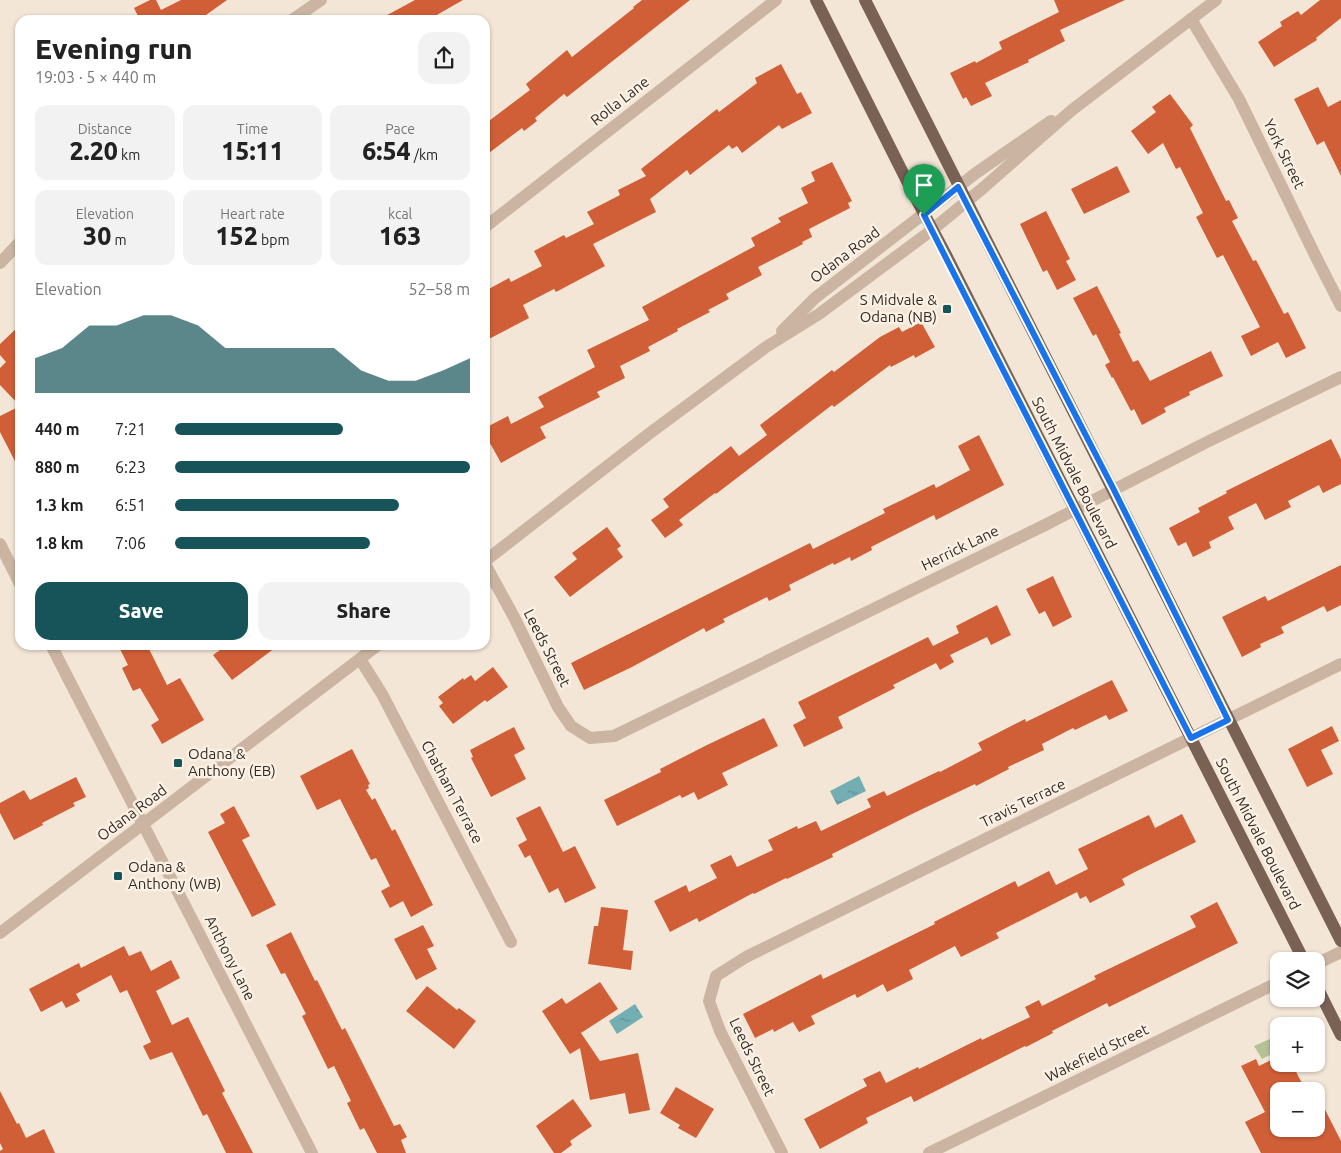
<!DOCTYPE html>
<meta charset="utf-8">
<style>
body{margin:0;font-family:Ubuntu,sans-serif;background:#f2f2f2;color:#222;height:100vh;display:flex;flex-direction:column;font-size:19px;white-space:nowrap}
*{box-sizing:border-box;margin:0}
p{font-size:16px;color:#767676}
.icon{flex:none;width:28px;height:28px;fill:none;stroke:currentColor;stroke-width:2;stroke-linecap:round;stroke-linejoin:round}
.map{position:relative;flex:1;overflow:hidden}
.sheet{position:absolute;left:15px;top:15px;width:475px;height:635px;display:flex;flex-direction:column;background:#fff;border-radius:15px;box-shadow:0 1px 4px #0004}
.sheet>*{flex:none}
.controls{position:absolute;left:1270px;top:952px;display:grid;gap:10px}
.controls a{display:grid;place-items:center;width:55px;height:55px;border-radius:10px;background:#fff;box-shadow:0 1px 4px #0004;font-size:25px}
.pin{position:absolute;display:grid;place-items:center;width:42px;height:42px;color:#fff;margin:-51px -21px;border-radius:50% 50% 50% 0;rotate:-45deg;box-shadow:0 0 5px #0007}
.pin .icon{rotate:45deg}
.round{display:grid;place-items:center;flex:none;width:52px;height:52px;border-radius:15px;background:#f2f2f2}
.summary{display:flex;align-items:center;justify-content:space-between;height:85px;padding:0 20px}
h1{font-size:28px;font-weight:800;line-height:38px}
.metrics{display:grid;grid-template-columns:repeat(3,1fr);gap:8px;height:85px;padding:5px 20px}
.metrics div{display:grid;align-content:center;border-radius:12px;background:#f2f2f2;text-align:center}
.metrics b{font-size:25px;font-weight:800}
.metrics small{font-size:14px;font-weight:400}
.metrics p{font-size:14px}
.chart{height:140px;padding:10px 20px}
.chart p{display:flex;justify-content:space-between}
.chart svg{width:100%;height:90px;margin-top:5px;fill:#17545a;opacity:.7}
.action{display:flex;gap:10px;margin-top:auto;padding:10px 20px}
.action a{flex:1;height:58px;border-radius:15px;background:#17545a;color:#fff;font-size:20px;font-weight:800;line-height:58px;text-align:center}
.action a+a{background:#f2f2f2;color:#222}
ul{padding:0 20px;list-style:none;font-size:16px}
li{display:grid;grid-template-columns:80px 60px 1fr;align-items:center;height:38px}
li i{height:12px;border-radius:6px;background:#17545a}
.map>svg:first-child{display:block}
</style>
<div class="map">
<svg width="1341" height="1153" viewBox="0 0 1341 1153">
<defs>
<pattern id="water-ripples" width="26" height="14" patternUnits="userSpaceOnUse" patternTransform="scale(1.25)"><rect width="26" height="14" fill="#73aeb2"/><path d="M2 4q2-2 4 0t4 0M15 11q2-2 4 0t4 0" fill="none" stroke="#5f8e91"/></pattern>
</defs>
<rect width="100%" height="100%" fill="#f3e6d6"/>
<!-- garden -->
<path fill="#b3c396" d="M1279 1035V1050L1262 1059 1254 1046Z"/>
<!-- water -->
<g fill="url(#water-ripples)">
<path d="M859 776 866 791 837 805 830 791Z"/>
<path d="M635 1004 643 1017 617 1034 609 1021Z"/>
</g>
<!-- building -->
<g fill="#d05f37">
<path d="M150 0H156L161 10 181 0H227L199 20H140L134 8Z"/>
<path d="M415 0H463L428 20H378Z"/>
<path d="M642 0H690L567 97 564 94 535 118 537 121 524 131 522 128 485 156V124L530 90 526 84 567 50 572 57 634 8 633 7Z"/>
<path d="M1054 0H1125L1060 30 1065 41 1028 60 1029 62 985 83 992 96 971 106 966 97 963 99 950 73 975 61 976 63 1002 49 999 42 1059 12Z"/>
<path d="M1320 0H1341V18L1316 38 1317 40 1274 67 1258 42 1282 26 1280 22 1298 11 1301 15Z"/>
<path d="M781 64 797 94 801 92 812 113 782 129 779 125 742 153 737 146 732 149 729 145 690 175 687 170 650 199 656 212 593 244 605 266 556 292 554 289 523 305 529 318 485 341V291L509 278 511 282 542 266 534 251 564 235 566 238 594 224 587 212 620 195 618 190 646 176 641 169 717 109 719 112 757 83 755 78Z"/>
<path d="M1318 87 1328 107 1341 100V176L1324 141 1317 145 1294 99Z"/>
<path d="M1170 94 1193 125 1190 128 1226 201 1229 200 1238 218 1232 221 1253 261 1256 260 1284 314 1288 312 1306 348 1286 358 1278 342 1251 356 1241 336 1260 327 1223 255 1217 258 1196 217 1203 213 1180 167 1176 169 1163 143 1148 154 1131 131 1156 112 1152 107Z"/>
<path d="M832 162 852 201 848 203 850 208 809 229 812 237 802 242 803 244 758 267 762 275 726 294 729 299 708 310 710 312 677 329 678 331 648 347 650 351 620 366 625 378 597 392 600 397 540 427 546 438 501 463 485 434V428L508 416 511 424 544 407 538 397 595 367 587 350 649 320 642 307 755 246 751 238 781 222 778 218 808 203 801 188 815 181 811 172Z"/>
<path d="M1117 166 1130 192 1084 214 1071 189Z"/>
<path d="M1046 211 1070 259 1066 261 1076 280 1057 290 1047 270 1043 272 1020 224Z"/>
<path d="M1097 286 1121 333 1119 334 1133 362 1138 360 1150 381 1211 351 1223 376 1189 392 1190 395 1164 408 1166 412 1142 425 1134 409 1131 411 1113 377 1112 378 1105 365 1110 362 1096 334 1093 336 1073 298Z"/>
<path d="M921 322 935 347 915 358 914 355 891 367 890 365 834 407 832 405 716 494 715 493 679 520 683 525 665 538 651 520 669 507 663 499 731 446 739 456 767 435 760 425 832 370 834 372 880 337 899 327 902 332Z"/>
<path d="M20 325V471L0 432V416L20 406 0 385V368L6 362 0 355V344Z"/>
<path d="M979 435 1004 485 936 520 934 515 871 547 872 550 851 561 850 557 834 565 833 563 789 585 791 590 769 601 767 597 723 619 725 622 706 632 704 628 632 667 584 690 571 663 810 543 813 549 885 513 883 509 902 500 934 484 936 488 970 470 958 446Z"/>
<path d="M1331 439 1341 459V484L1323 493 1319 485 1288 501 1291 507 1265 520 1256 503 1228 517 1234 529 1209 542 1211 548 1193 557 1186 542 1178 546 1169 528 1200 512 1198 508 1227 493 1226 491Z"/>
<path d="M607 527 621 546 617 549 623 557 570 597 554 577 577 559 572 553Z"/>
<path d="M1341 565V605L1327 612 1324 606 1281 627 1284 633 1260 644 1261 647 1242 657 1222 617 1265 596 1268 601Z"/>
<path d="M1053 576 1072 617 1053 627 1045 611 1039 614 1026 589Z"/>
<path d="M997 605 1011 635 991 645 987 637 950 655 954 662 940 670 936 663 893 685 895 688 838 717 843 728 804 747 793 725 806 718 798 702 928 637 933 646 959 633 956 626Z"/>
<path d="M118 645H147L167 685 180 678 204 720 162 744 151 725 159 720 140 688 133 691 122 668 128 665Z"/>
<path d="M227 645H279L232 680 213 655Z"/>
<path d="M493 667 508 687 487 702 485 700 453 724 439 706 443 703 438 697 463 678 464 680 471 675 475 681Z"/>
<path d="M1112 680 1128 711 1109 720 1106 715 1075 730 1073 728 1042 744 1044 750 1008 767 1009 769 976 786 975 784 914 813 832 854 833 857 787 879 786 878 754 894 753 893 699 922 697 918 670 932 654 901 686 885 689 892 717 878 710 865 731 855 737 867 773 850 768 840 797 826 798 829 816 821 821 831 871 807 867 799 884 791 887 796 939 771 940 772 982 750 978 743 1025 719 1026 722Z"/>
<path d="M764 718 778 746 722 773 728 785 698 800 694 792 682 798 680 795 617 826 604 800 661 772 660 769 707 745Z"/>
<path d="M1332 726 1339 741 1321 750 1333 774 1307 787 1288 749Z"/>
<path d="M514 727 525 749 514 755 526 779 491 797 471 758 473 757 470 750Z"/>
<path d="M352 749 370 784 368 785 369 788 366 790 372 800 375 798 392 831 395 829 433 905 411 917 403 901 390 908 381 891 390 886 376 858 371 860 340 799 317 810 300 776Z"/>
<path d="M76 777 86 797 73 803 75 806 42 823 43 825 14 840 0 813V803L24 790 30 800Z"/>
<path d="M234 806 250 836 242 840 276 905 252 917 208 832 225 823 220 814Z"/>
<path d="M540 806 563 852 575 846 596 888 565 903 558 888 549 893 530 855 525 858 518 845 527 840 516 818Z"/>
<path d="M1182 814 1196 842 1135 872 1122 879 1125 885 1090 903 1086 896 1080 899 1077 892 996 933 999 938 961 957 955 946 909 970 913 979 887 992 883 984 857 998 855 994 811 1016 815 1024 799 1032 793 1022 774 1032 773 1029 755 1038 743 1014 821 974 823 979 862 960 935 924 934 922 1015 881 1018 887 1049 871 1056 885 1088 869 1078 849 1149 815 1155 828Z"/>
<path d="M1217 902 1238 943 1109 1007 1107 1003 1052 1031 1053 1033 1026 1047 1025 1046 914 1102 911 1096 866 1118 868 1123 820 1149 804 1119 867 1086 863 1079 880 1071 886 1083 918 1067 919 1069 981 1038 982 1040 1030 1017 1025 1007 1039 1000 1042 1006 1096 979 1094 976 1196 927 1190 916Z"/>
<path d="M601 907 628 910 623 950 633 951 631 970 588 964 594 926H598Z"/>
<path d="M423 925 434 946 427 949 437 969 416 980 394 939Z"/>
<path d="M291 932 315 981 317 980 342 1030 345 1028 394 1126 400 1124 407 1137 401 1140 406 1153H377L364 1128 360 1130 347 1103 351 1101 334 1066 328 1069 302 1016 306 1014 285 973 281 974 266 945Z"/>
<path d="M124 946 129 956 141 951 151 971 171 960 180 978 156 991 172 1025 188 1017 225 1091 222 1093 253 1153H226L207 1114 203 1116 172 1052 150 1060 143 1046 151 1042 127 990 120 993 111 975 76 994 80 1001 66 1008 62 1001 41 1012 29 989 79 963 81 968Z"/>
<path d="M600 982 618 1009 581 1033 600 1061 638 1053 650 1110 629 1114 625 1093 590 1100 580 1048 570 1054 542 1011 562 998 566 1004Z"/>
<path d="M427 986 457 1010 459 1008 476 1021 454 1049 406 1011Z"/>
<path d="M1279 1056V1064H1292L1306 1091H1279V1129H1316V1092L1341 1141V1153H1261L1245 1122 1265 1112 1241 1066 1256 1059 1259 1066Z"/>
<path d="M676 1087 714 1109 696 1138 678 1128 680 1125 660 1113Z"/>
<path d="M0 1091 17 1124 19 1123 26 1138 44 1129 55 1153H0V1151L3 1149 0 1143Z"/>
<path d="M573 1099 592 1126 570 1141 572 1145 561 1153H554L536 1126Z"/>
</g>
<g fill="none" stroke-linecap="round" stroke-linejoin="round">
<!-- minor -->
<g stroke="#cbb5a2" stroke-width="12">
<path d="M1191 19 1239 99 1315 255 1341 306"/>
<path d="M292 20 321 0"/>
<path d="M485 227 776 0"/>
<path d="M0 263 20 242"/>
<path d="M782 331 815 298 976 173 1051 121"/>
<path d="M0 544 20 584"/>
<path d="M485 561 650 433 766 347 819 314 932 230 983 188 1072 110 1216 0"/>
<path d="M485 564 514 617 558 707 571 726 590 738 614 736 1045 525 1207 442 1341 377"/>
<path d="M51 645 312 1153"/>
<path d="M360 659 382 694 511 942"/>
<path d="M0 933 378 645"/>
<path d="M1316 964 1341 952"/>
<path d="M782 1153 720 1031 709 1001 716 976 746 957 1341 664"/>
<path d="M929 1153 1279 982"/>
</g>
<!-- major -->
<g stroke="#796154" stroke-width="12">
<path d="M816 0 913 193 944 251 1304 961"/>
<path d="M865 0 1341 941"/>
<path d="M1316 985 1341 1035"/>
</g>
</g>
<g fill="none" stroke-linecap="round" stroke-linejoin="round">
<defs>
<path id="route" d="M958 187 1114 490 1228 720 1191 738 924 215Z"/>
</defs>
<!-- route casing -->
<use href="#route" stroke="#fff" stroke-width="10"/>
<!-- route -->
<use href="#route" stroke="#1a73e8" stroke-width="6"/>
</g>
<!-- markers -->
<g fill="#17545a" stroke="#faf0e3" stroke-width="2">
<rect x="942" y="304" width="10" height="10" rx="2.5"/>
<rect x="173" y="758" width="10" height="10" rx="2.5"/>
<rect x="113" y="871" width="10" height="10" rx="2.5"/>
</g>
<g text-anchor="middle" stroke-width="5" stroke-linejoin="round" paint-order="stroke">
<!-- street labels -->
<g font-size="15" fill="#352a25" stroke="#faf0e3">
<text transform="translate(620 101) rotate(-38)" y="5">Rolla Lane</text>
<text transform="translate(1284 154) rotate(64)" y="5">York Street</text>
<text transform="translate(845 255) rotate(-37)" y="5">Odana Road</text>
<text transform="translate(1074 473) rotate(63)" y="5">South Midvale Boulevard</text>
<text transform="translate(960 548) rotate(-26)" y="5">Herrick Lane</text>
<text transform="translate(547 648) rotate(63)" y="5">Leeds Street</text>
<text transform="translate(452 792) rotate(62)" y="5">Chatham Terrace</text>
<text transform="translate(1023 803) rotate(-26)" y="5">Travis Terrace</text>
<text transform="translate(132 813) rotate(-37)" y="5">Odana Road</text>
<text transform="translate(1258 834) rotate(63)" y="5">South Midvale Boulevard</text>
<text transform="translate(230 958) rotate(63)" y="5">Anthony Lane</text>
<text transform="translate(1097 1053) rotate(-26)" y="5">Wakefield Street</text>
<text transform="translate(752 1057) rotate(64)" y="5">Leeds Street</text>
</g>
<!-- poi labels -->
<g font-size="15" fill="#352a25" stroke="#faf0e3" text-anchor="start">
<text x="937" y="305" text-anchor="end">S Midvale &amp;<tspan x="937" dy="17">Odana (NB)</tspan></text>
<text x="188" y="759">Odana &amp;<tspan x="188" dy="17">Anthony (EB)</tspan></text>
<text x="128" y="872">Odana &amp;<tspan x="128" dy="17">Anthony (WB)</tspan></text>
</g>
</g>
</svg>
<div class="controls">
<a><svg class="icon" aria-label="layers" viewBox="0 0 24 24"><path d="M12 4l9 5-9 5-9-5zM3 14l9 5 9-5"/></svg></a>
<a>+</a>
<a>−</a>
</div>
<div class="pin" style="left:924px;top:215px;background:#1e9e55"><svg class="icon" aria-label="arrive" viewBox="0 0 24 24"><path d="M6 21V4h12l-3 4 3 4H6"/></svg></div>
<section class="sheet">
<div class="summary"><div><h1>Evening run</h1><p>19:03 · 5 × 440 m</p></div><a class="round"><svg class="icon" aria-label="share" viewBox="0 0 24 24"><path d="M12 15V3M7 8l5-5 5 5M5 13v7h14v-7"/></svg></a></div>
<div class="metrics">
<div><p>Distance</p><b>2.20<small> km</small></b></div>
<div><p>Time</p><b>15:11</b></div>
<div><p>Pace</p><b>6:54<small> /km</small></b></div>
</div>
<div class="metrics">
<div><p>Elevation</p><b>30<small> m</small></b></div>
<div><p>Heart rate</p><b>152<small> bpm</small></b></div>
<div><p>kcal</p><b>163</b></div>
</div>
<div class="chart"><p><span>Elevation</span>52–58 m</p>
<svg viewBox="0 0 160 44" preserveAspectRatio="none"><path d="M0 44V27L10 22L20 11L30 11L40 6L50 6L60 11L70 22L80 22L90 22L100 22L110 22L120 33L130 38L140 38L150 33L160 27V44z"/></svg>
</div>
<ul>
<li><b>440 m</b>7:21<i style="width:57%"></i></li>
<li><b>880 m</b>6:23<i style="width:100%"></i></li>
<li><b>1.3 km</b>6:51<i style="width:76%"></i></li>
<li><b>1.8 km</b>7:06<i style="width:66%"></i></li>
</ul>
<div class="action"><a>Save</a><a>Share</a></div>
</section>
</div>
